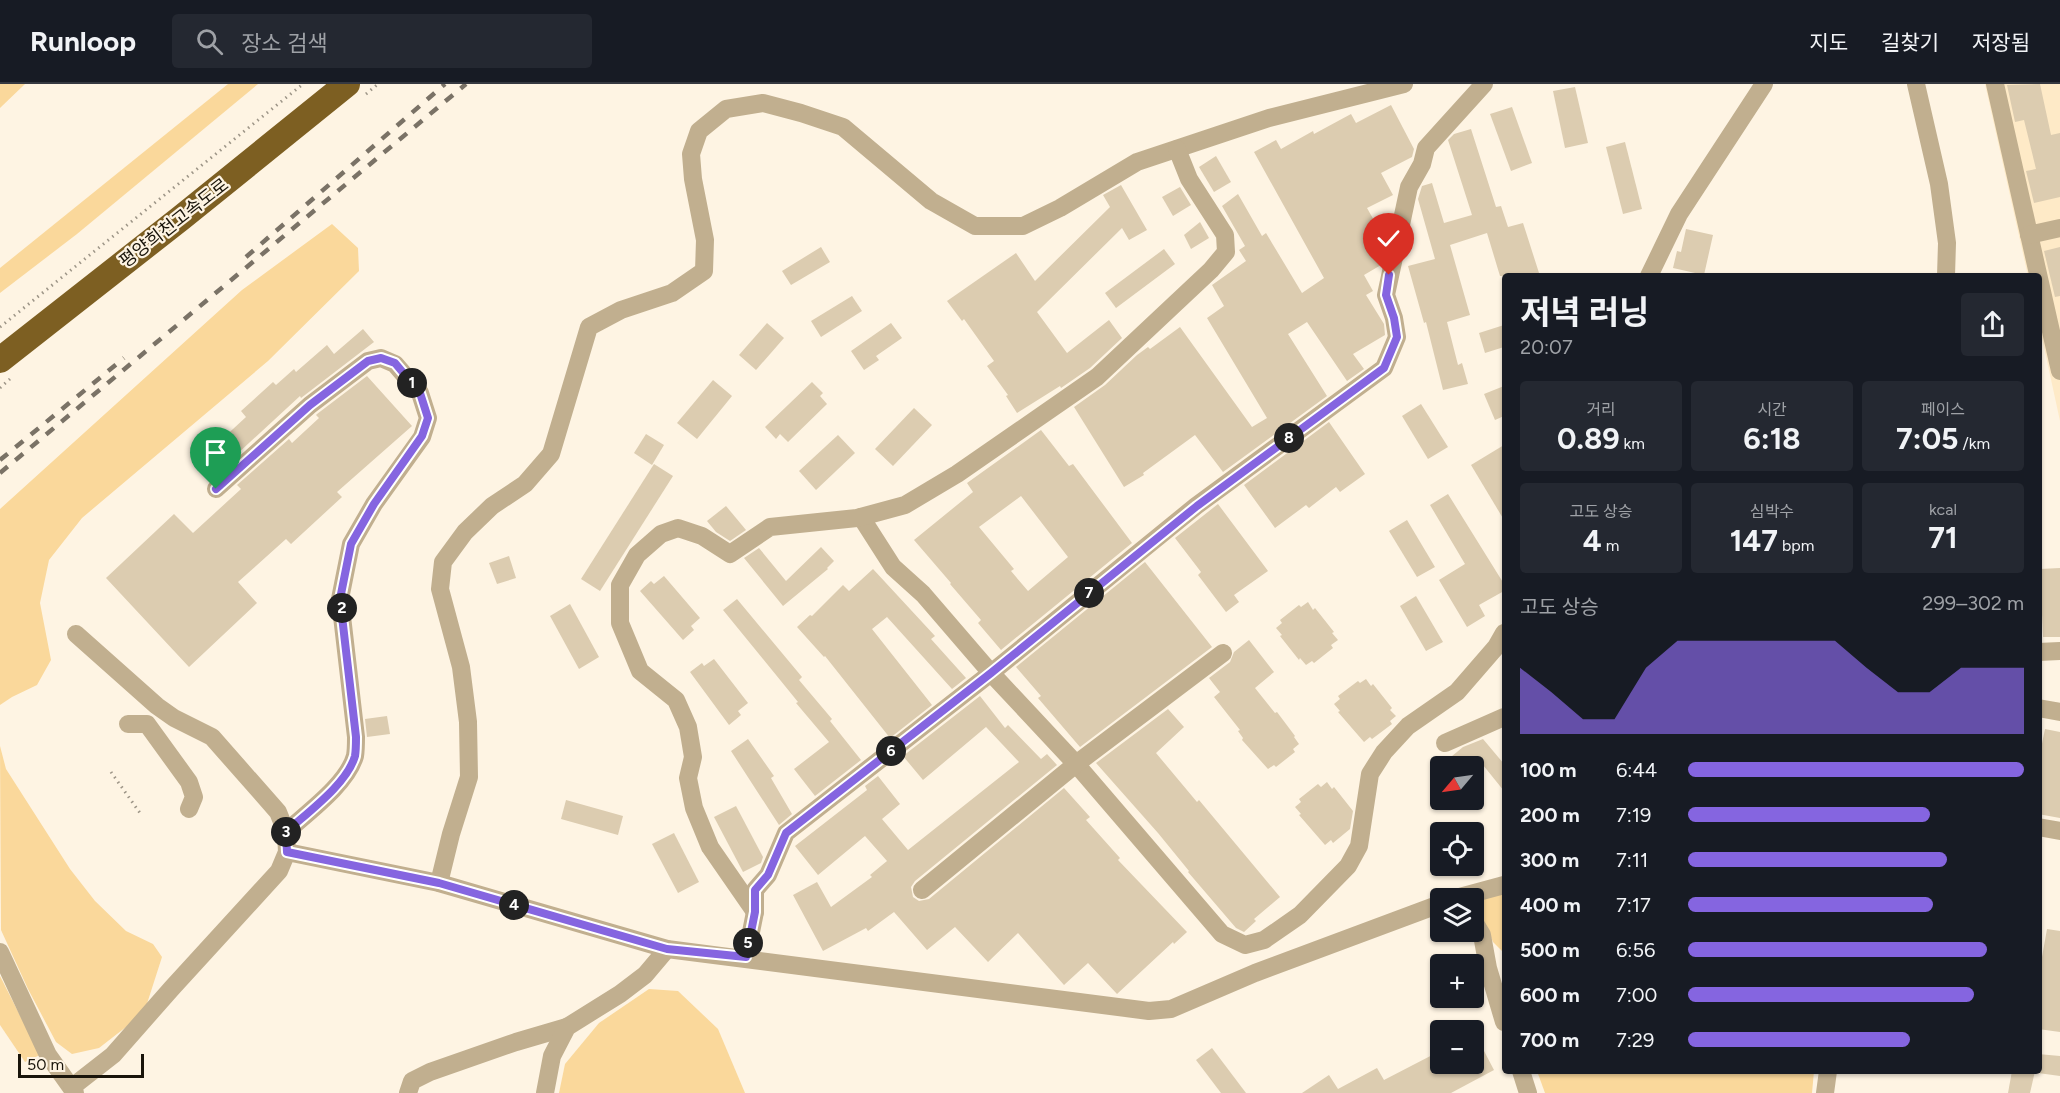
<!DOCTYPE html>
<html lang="ko">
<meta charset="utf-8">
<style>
body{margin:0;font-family:Figtree,"Noto Sans KR",sans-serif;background:#242831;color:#f1f3f6;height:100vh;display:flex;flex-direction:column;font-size:22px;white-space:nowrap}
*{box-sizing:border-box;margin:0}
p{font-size:20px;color:#9ea1a6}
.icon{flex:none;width:33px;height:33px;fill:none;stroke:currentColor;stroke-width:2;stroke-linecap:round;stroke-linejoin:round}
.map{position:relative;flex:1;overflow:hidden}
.details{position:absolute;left:1502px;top:189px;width:540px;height:801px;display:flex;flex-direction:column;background:#171b24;border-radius:6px;box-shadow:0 2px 4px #0004}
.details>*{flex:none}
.needle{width:39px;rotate:241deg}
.buttons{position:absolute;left:1430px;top:672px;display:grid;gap:12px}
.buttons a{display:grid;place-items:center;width:54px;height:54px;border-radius:6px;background:#171b24;box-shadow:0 2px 4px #0004;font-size:30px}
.scale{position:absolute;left:18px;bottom:15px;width:126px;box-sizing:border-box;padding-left:6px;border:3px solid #19140a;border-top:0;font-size:16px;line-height:21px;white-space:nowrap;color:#19140a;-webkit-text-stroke:4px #fef4e3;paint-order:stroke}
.pin{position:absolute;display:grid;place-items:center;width:51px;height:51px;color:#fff;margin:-62px -26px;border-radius:50% 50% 50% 0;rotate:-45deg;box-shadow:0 0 6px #0007}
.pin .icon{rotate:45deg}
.km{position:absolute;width:30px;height:30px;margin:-15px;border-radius:50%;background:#222;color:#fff;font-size:16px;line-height:30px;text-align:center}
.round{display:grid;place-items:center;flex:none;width:63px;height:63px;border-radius:6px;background:#242831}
.overview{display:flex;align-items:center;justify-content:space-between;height:102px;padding:0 18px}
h1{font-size:33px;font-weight:700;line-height:45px}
.figures{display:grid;grid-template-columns:repeat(3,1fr);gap:9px;height:102px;padding:6px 18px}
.figures div{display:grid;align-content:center;border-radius:6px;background:#242831;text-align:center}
.figures b{font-size:30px;font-weight:700}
.figures small{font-size:16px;font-weight:400}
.figures p{font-size:16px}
.chart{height:168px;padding:12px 18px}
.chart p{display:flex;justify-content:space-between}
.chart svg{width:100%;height:108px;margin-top:6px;fill:#8565e0;opacity:.7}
ul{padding:0 18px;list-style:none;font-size:20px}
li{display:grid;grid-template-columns:96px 72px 1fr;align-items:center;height:45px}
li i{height:15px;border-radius:8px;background:#8565e0}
header{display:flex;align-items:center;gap:36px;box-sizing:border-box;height:84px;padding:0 30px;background:#171b24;border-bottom:2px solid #363941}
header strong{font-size:28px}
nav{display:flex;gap:33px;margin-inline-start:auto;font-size:21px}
.search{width:420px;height:54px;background:#242831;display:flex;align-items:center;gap:15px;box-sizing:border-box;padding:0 21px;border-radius:6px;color:#9ea1a6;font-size:22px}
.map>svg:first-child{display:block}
</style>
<header>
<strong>Runloop</strong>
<div class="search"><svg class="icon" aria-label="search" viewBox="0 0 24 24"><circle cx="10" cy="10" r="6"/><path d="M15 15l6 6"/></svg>장소 검색</div>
<nav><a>지도</a><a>길찾기</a><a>저장됨</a></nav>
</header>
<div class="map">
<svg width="2060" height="1009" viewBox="0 0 2060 1009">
<rect width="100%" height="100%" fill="#fef4e3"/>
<!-- built -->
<path fill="#feeac7" d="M1985 0H2060V337L2039 240 2038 192H2028Z"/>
<!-- green -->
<g fill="#fad89b">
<path d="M0 0H25L0 24Z"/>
<path d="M228 0H258L77 150 0 209V184Z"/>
<path d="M332 140 358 164 359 187 268 277 82 434 49 476 40 519 51 576 37 601 12 613 0 621V425L242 206Z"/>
<path d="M0 662 6 685 70 785 95 817 126 847 153 860 162 873 144 929 99 964 72 970 56 958 28 905 1 846Z"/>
<path d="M1504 807V869L1493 858 1475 817Z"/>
<path d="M0 892 40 971 25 978 0 941Z"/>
<path d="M649 905 678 907 718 945 745 1009H559L565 980 599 939Z"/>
<path d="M1537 987H1814L1812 1009H1545Z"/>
</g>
<!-- building -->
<g fill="#dcccb0" fill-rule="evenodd">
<path d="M2040 0 2051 51 2060 49V113L2034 119 2026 87 2036 85 2024 36 2015 38 2007 1Z"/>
<path d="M1575 3 1588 59 1565 64 1553 7Z"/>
<path d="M1391 21 1414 65 1412 73 1381 89 1393 111 1367 124 1384 154 1378 157 1384 167 1381 181 1364 191 1373 207 1366 211 1384 240 1385 251 1353 270 1364 285 1347 297 1307 238 1288 250 1327 312 1223 388 1195 351 1143 389 1144 391 1124 403 1074 323 1105 301 1137 271 1148 263 1150 265 1180 243 1252 343 1267 334 1207 234 1224 222 1212 201 1246 177 1239 166 1245 162 1222 122 1238 110 1262 152 1266 149 1302 209 1324 194 1254 68 1276 56 1281 65 1313 47 1314 50 1351 30 1356 39Z"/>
<path d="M1512 23 1532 79 1511 87 1490 30Z"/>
<path d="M1471 45 1496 123 1501 122 1508 143 1523 139 1540 192H1500L1487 149 1450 161 1470 231 1447 238 1458 281 1462 279 1468 300 1443 306 1426 238 1424 239 1408 182 1435 175 1418 115 1422 102 1432 99 1444 139 1472 131 1448 56 1454 50Z"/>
<path d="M1625 58 1642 125 1623 130 1606 63Z"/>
<path d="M1216 72 1231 98 1214 108 1199 83Z"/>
<path d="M1121 101 1147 146 1129 156 1122 144 1037 228 1067 269 1109 236 1122 254 1090 284 1061 304 1060 302 1017 329 1006 312 1008 311 987 282 994 277 964 235 962 237 947 217 1016 169 1035 197 1110 123 1103 111Z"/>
<path d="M1180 103 1191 121 1173 132 1162 113Z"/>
<path d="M1200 138 1209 154 1191 165 1184 151Z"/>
<path d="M1686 145 1713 151 1704 191 1673 184 1677 167 1681 168Z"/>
<path d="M821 163 830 178 791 201 782 187Z"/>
<path d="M2060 163V212L2055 213 2044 167Z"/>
<path d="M1164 165 1175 180 1116 224 1105 209Z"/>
<path d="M852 212 862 227 821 253 811 237Z"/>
<path d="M767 239 784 254 756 286 739 271Z"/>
<path d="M891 239 902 254 876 272 879 276 864 286 851 267Z"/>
<path d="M1504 241V263L1485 269 1479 249Z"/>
<path d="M363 245 374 258 301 314 300 312 222 384 207 369 246 333 241 327 273 298 276 301 294 285 296 288 327 261 334 270Z"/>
<path d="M367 292 412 342 337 408 342 413 291 460 286 455 238 498 257 519 189 583 106 494 174 430 193 449 241 405 237 401 289 355 292 359 319 334 316 331 317 330Z"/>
<path d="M713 296 732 312 697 355 677 339Z"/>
<path d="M812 298 823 309 820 312 827 320 788 358 780 350 776 355 765 343Z"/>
<path d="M1504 302V332L1495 336 1484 310Z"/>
<path d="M1421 320 1448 363 1428 375 1402 332Z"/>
<path d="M914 324 932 341 893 382 875 365Z"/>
<path d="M1329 338 1365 390 1340 408 1336 403 1309 424 1306 421 1275 444 1244 401Z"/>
<path d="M1041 346 1069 382 1073 380 1132 459 1001 566 978 539 981 536 950 500 951 499 914 456 973 408 967 399ZM1021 412 1068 473 1028 507 1011 487 1014 485 979 443Z"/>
<path d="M646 350 664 361 652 381 634 369Z"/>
<path d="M838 351 855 369 816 406 799 387Z"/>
<path d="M1504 361V436L1471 381Z"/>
<path d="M654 380 673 392 600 507 581 495Z"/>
<path d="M1448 410 1504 500V507L1479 521 1485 532 1467 543 1439 496 1465 480 1430 421Z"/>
<path d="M1218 420 1268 487 1234 511 1239 518 1226 528 1198 491 1201 488 1175 454Z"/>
<path d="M726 422 746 446 730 457 716 448 707 437Z"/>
<path d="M1407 436 1435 483 1417 493 1389 447Z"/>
<path d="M821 463 834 477 827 484 828 485 783 522 744 474 759 464 786 497Z"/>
<path d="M509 472 516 494 497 500 489 479Z"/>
<path d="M1145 478 1212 563 1080 663 1038 614 1041 612 1016 583Z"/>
<path d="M2060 484V553H2043L2040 485Z"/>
<path d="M873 485 935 552 931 555 966 594 952 605 887 533 872 545 932 621 890 654 825 572 824 573 797 543 810 531 812 532 843 501 849 507Z"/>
<path d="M664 492 700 534 691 542 694 546 683 556 640 507 651 497 654 500Z"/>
<path d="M1416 512 1443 558 1426 567 1400 522Z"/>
<path d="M737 515 802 593 799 596 832 635 830 637 861 676 815 712 794 685 829 658 796 619 798 618 723 526Z"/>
<path d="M1308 518 1313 526 1315 524 1334 548 1332 549 1338 556 1331 561 1333 564 1314 579 1312 577 1306 581 1300 574 1299 576 1280 552 1282 551 1276 544 1282 539 1280 536 1299 521 1301 523Z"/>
<path d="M570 520 599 573 579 585 550 532Z"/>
<path d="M1249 556 1274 588 1255 604 1275 629 1277 628 1295 652 1294 653 1299 660 1293 665 1295 668 1276 683 1274 681 1268 685 1242 656 1243 654 1238 647 1240 646 1214 613 1220 608 1209 594 1230 578 1234 568Z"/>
<path d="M714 575 748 619 738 627 741 631 729 641 690 588 702 579 704 582Z"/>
<path d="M1366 595 1371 602 1373 600 1392 624 1390 626 1396 632 1390 637 1392 640 1372 655 1370 653 1364 658 1338 628 1340 627 1334 620 1340 615 1338 612 1358 597 1360 599Z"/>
<path d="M980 612 1005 644 1008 641 1041 675 1047 670 1057 681 915 797 911 803 913 813 919 817 929 815 1064 704 1090 733 1086 736 1120 774 1118 776 1187 848 1174 860 1173 858 1117 910 1088 879 1064 901 1018 849 988 878 955 843 927 866 894 828 868 847 866 844 823 867 793 811 817 798 831 823 872 793 870 791 887 777 865 752 818 791 795 762 867 706 865 702 878 692 900 720 882 735 908 766 1019 678 986 643 923 696 903 672Z"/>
<path d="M1168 625 1184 643 1156 669 1197 718 1199 716 1280 813 1254 835 1256 837 1244 848 1236 844 1188 788 1189 787 1158 749 1096 679Z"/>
<path d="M387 632 390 650 367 653 365 635Z"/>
<path d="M2045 645 2060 648V734L2038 730V679Z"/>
<path d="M748 655 774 692 771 694 792 730 779 741 731 667Z"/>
<path d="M1483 655 1504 680V707L1483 681 1473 690V682H1440L1463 663Z"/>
<path d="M1327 698 1332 705 1334 703 1353 727 1350 745 1333 759 1331 756 1325 761 1299 731 1301 730 1295 723 1301 718 1299 715 1318 700 1321 703Z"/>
<path d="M566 716 623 732 618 751 561 735Z"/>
<path d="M736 722 763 773 761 779 743 788 714 733Z"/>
<path d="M674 749 699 798 678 809 652 760Z"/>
<path d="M2047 845 2060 847V948L2038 945V872L2042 873Z"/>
<path d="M1473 946 1494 986 1451 1009H1302L1329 991 1338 1005 1377 984 1384 996 1440 967V980H1473Z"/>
<path d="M1212 964 1246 1009H1221L1196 976Z"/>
<path d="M2038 970 2060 972V992L2038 989Z"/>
<path d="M2012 987H2035L2030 1009H2008Z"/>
</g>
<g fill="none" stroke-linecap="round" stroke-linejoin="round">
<!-- path -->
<g stroke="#9d9587" stroke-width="3" stroke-dasharray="1.5 4.5" stroke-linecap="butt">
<path d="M366 10 378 0"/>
<path d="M0 243 303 0"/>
<path d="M0 304 10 295"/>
<path d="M111 688 140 729"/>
</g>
<!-- minor -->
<g stroke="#c1af8f" stroke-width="18">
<path d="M1916 0 1939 100 1947 159 1946 192"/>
<path d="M1995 0 2060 287"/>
<path d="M2029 151 2060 144"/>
<path d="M1649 192 1679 130 1764 0"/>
<path d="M216 405 310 321 368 277 381 274 395 280 420 309 428 334 422 353 374 420 351 460 340 515 356 653C356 659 356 666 355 672 347 700 308 728 286 748"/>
<path d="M861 433 893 483 923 510 991 589 1076 680 1222 850 1245 861 1264 856 1300 831 1348 782 1359 762 1370 690 1384 668 1408 642 1457 608 1496 563 1504 549"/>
<path d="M2038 568 2060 567"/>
<path d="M2038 624 2060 628"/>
<path d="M128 640H147L189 698 194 713 189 725"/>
<path d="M1445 659 1504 633"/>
<path d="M2038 743 2060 747"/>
<path d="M287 768 439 799 667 865 1149 927 1171 925 1255 889 1440 820"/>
<path d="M439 799 451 750 469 693 468 638 461 583 440 505 443 478 465 448 492 422 525 400 551 370 589 243 621 226 672 209 704 187 705 156 693 95 691 70 699 47 726 25 763 19 801 29 843 43 931 117 975 142H1023L1060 124 1137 78 1269 34 1404 0"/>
<path d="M922 806 1076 680 1223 569"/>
<path d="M1456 814 1504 801"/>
<path d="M755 828 710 763 694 724 688 694 693 673 688 643 676 616 640 587 620 539V501L637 471 661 450 678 444 702 452 730 470 770 443 857 434 905 421 957 390 1097 293 1211 186 1226 168 1225 151 1189 95 1177 65"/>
<path d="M1473 836 1482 851 1488 884 1504 938"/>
<path d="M0 868 48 971 75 1009"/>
<path d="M746 873 755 828V806L768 791 786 749 991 589 1196 422 1384 284 1397 253 1394 234 1386 211 1409 103 1422 80 1426 64 1484 0"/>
<path d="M1521 987 1528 1009"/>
<path d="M72 1003 113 971 172 904 279 787 287 768 286 748 278 728 212 653 174 634 157 622 76 550"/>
<path d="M408 1009 412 997 430 988 516 958 567 943"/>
<path d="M545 1009 552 972 567 943 620 910 645 891 667 865"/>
<path d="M1825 1009 1828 987"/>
</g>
<!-- highway -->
<path stroke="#7d5f22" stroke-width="26" d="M0 276 181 134 347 0"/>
<!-- rail -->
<g stroke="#7a7266" stroke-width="4.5" stroke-dasharray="10 10" stroke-linecap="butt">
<path d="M246 173 445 0"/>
<path d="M0 376 124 274"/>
<path d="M0 389 466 0"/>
</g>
</g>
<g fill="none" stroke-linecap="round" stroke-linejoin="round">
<defs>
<path id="route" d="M216 405 310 321 368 277 381 274 395 279 420 309 428 334 422 352 374 420 351 460 340 515 356 653C356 659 356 666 355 672 347 700 308 728 286 748L287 768 439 799 667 865 746 873 755 828V806L768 791 786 749 991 589 1197 422 1384 284 1397 253 1394 234 1386 211 1389 191"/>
</defs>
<!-- route casing -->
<use href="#route" stroke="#fff" stroke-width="12"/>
<!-- route -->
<use href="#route" stroke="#8565e0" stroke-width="8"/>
</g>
<g text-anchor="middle" stroke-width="4.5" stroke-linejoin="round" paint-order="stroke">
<!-- street labels -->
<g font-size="18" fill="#19140a" stroke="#fef4e3">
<text transform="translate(174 139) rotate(-38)" y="6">평양희천고속도로</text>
</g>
</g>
</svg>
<div class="buttons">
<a><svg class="needle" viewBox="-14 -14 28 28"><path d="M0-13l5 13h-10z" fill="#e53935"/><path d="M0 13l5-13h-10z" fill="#9ea1a6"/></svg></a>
<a><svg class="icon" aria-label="locate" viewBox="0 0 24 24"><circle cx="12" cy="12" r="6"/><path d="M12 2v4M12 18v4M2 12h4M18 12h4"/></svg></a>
<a><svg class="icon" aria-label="layers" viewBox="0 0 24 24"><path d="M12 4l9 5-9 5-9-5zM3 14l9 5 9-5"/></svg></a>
<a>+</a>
<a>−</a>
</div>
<div class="scale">50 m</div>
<div class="pin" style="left:216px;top:405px;background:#1e9e55"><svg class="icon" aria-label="arrive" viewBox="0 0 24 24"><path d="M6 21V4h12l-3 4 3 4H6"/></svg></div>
<div class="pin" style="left:1389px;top:191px;background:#d93025"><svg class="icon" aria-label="check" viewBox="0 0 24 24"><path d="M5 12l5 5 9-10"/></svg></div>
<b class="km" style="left:412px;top:299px">1</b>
<b class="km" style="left:342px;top:524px">2</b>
<b class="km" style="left:286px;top:748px">3</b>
<b class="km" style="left:514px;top:821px">4</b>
<b class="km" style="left:748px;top:859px">5</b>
<b class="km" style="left:891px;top:667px">6</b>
<b class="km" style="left:1089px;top:509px">7</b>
<b class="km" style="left:1289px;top:354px">8</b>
<section class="details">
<div class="overview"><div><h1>저녁 러닝</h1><p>20:07</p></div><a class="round"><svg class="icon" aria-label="share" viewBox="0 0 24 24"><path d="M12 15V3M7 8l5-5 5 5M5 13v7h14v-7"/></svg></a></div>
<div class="figures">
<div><p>거리</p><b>0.89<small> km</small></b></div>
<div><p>시간</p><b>6:18</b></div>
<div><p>페이스</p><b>7:05<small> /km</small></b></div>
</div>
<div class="figures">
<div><p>고도 상승</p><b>4<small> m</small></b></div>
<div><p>심박수</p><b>147<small> bpm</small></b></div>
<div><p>kcal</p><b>71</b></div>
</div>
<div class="chart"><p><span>고도 상승</span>299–302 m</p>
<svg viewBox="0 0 160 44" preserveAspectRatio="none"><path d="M0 44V17L10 27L20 38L30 38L40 17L50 6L60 6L70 6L80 6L90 6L100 6L110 17L120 27L130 27L140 17L150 17L160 17V44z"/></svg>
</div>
<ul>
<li><b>100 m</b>6:44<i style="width:100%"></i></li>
<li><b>200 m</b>7:19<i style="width:72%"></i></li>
<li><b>300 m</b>7:11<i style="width:77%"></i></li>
<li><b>400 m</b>7:17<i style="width:73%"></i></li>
<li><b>500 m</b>6:56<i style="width:89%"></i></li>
<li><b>600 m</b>7:00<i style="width:85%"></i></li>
<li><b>700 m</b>7:29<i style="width:66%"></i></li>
</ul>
</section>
</div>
